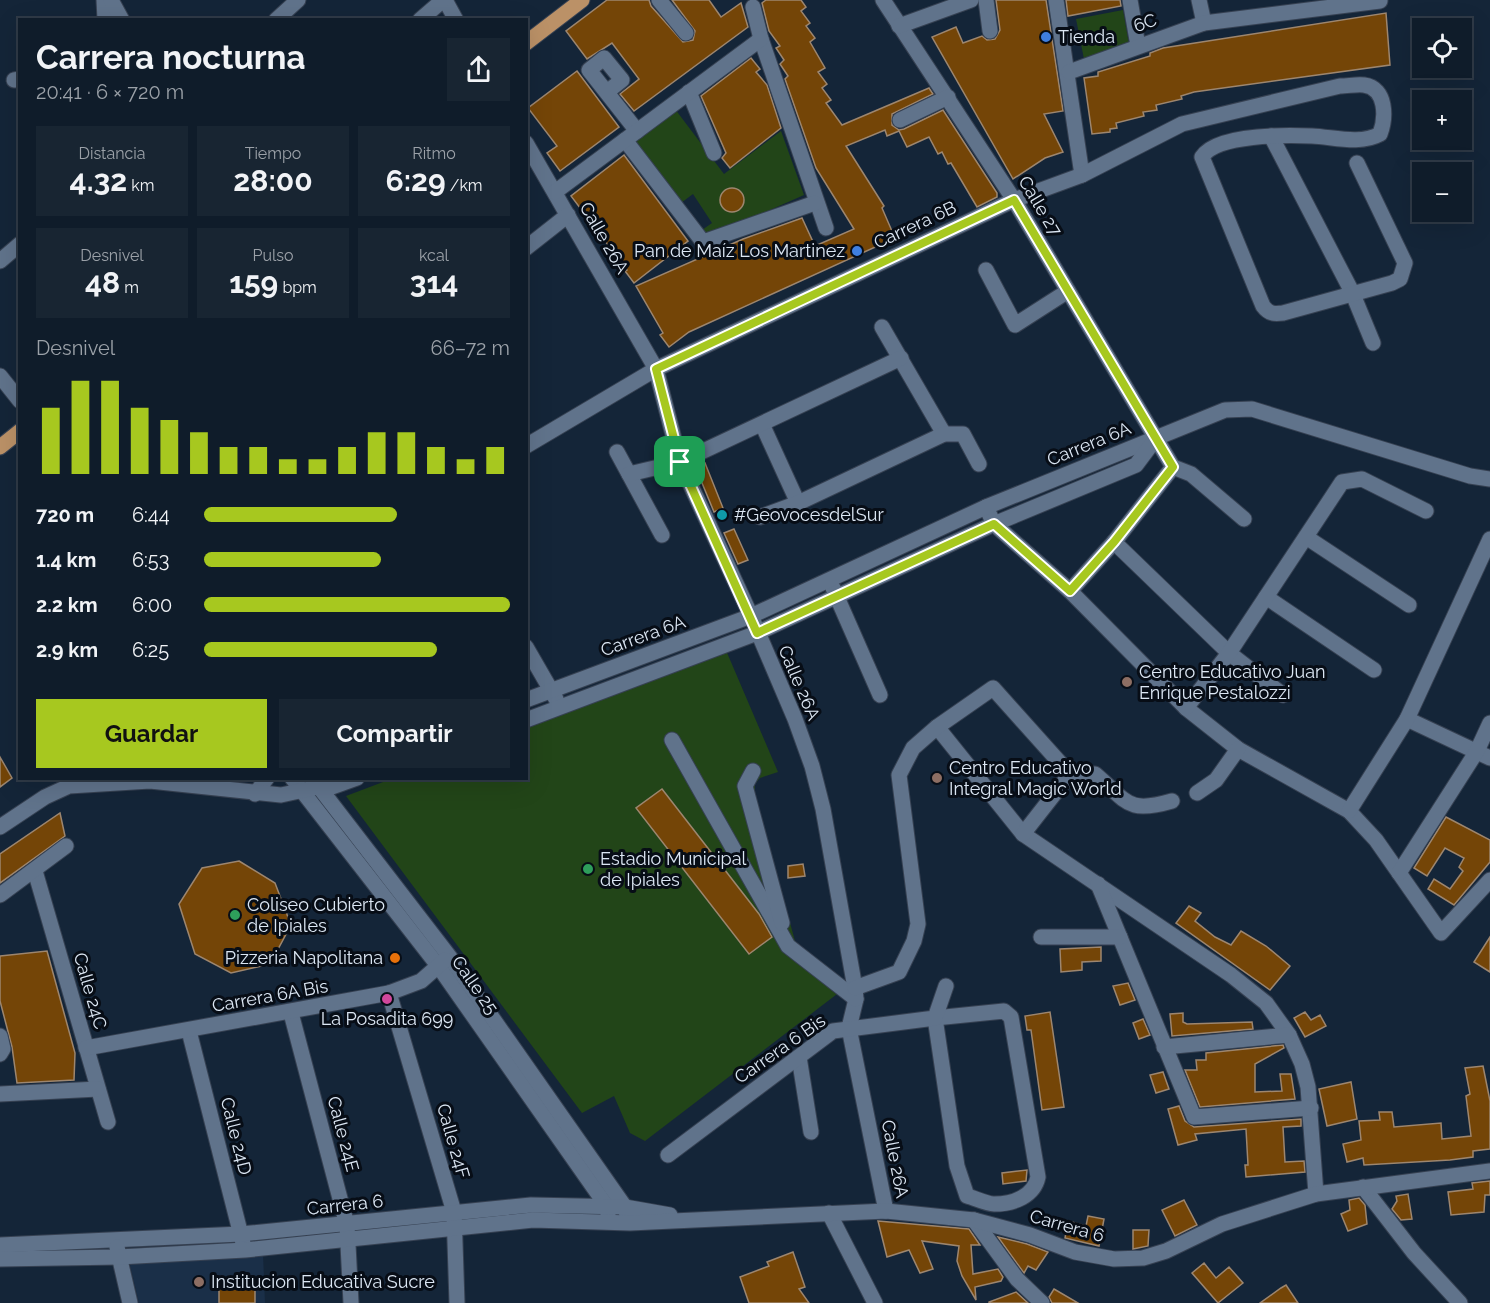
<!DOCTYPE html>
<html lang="es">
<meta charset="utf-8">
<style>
body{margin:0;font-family:Raleway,sans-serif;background:#182532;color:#f1f3f6;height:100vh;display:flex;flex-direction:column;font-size:22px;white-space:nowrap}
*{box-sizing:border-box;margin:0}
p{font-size:20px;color:#9ba1a8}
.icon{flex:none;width:33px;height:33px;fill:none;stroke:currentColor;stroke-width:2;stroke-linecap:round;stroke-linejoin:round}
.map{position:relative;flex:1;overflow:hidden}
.side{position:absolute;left:18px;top:18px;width:510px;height:762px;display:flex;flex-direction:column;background:#0f1c2a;border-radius:0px;box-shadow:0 6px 24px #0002,0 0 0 2px #2f3a47}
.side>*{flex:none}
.controls{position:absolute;left:1412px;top:18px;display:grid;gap:12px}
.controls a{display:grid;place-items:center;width:60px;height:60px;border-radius:0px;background:#0f1c2a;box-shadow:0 6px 24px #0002,0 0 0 2px #2f3a47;font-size:30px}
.pin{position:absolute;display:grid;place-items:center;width:51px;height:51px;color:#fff;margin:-26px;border-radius:12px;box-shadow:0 3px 9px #0006}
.round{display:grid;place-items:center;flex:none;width:63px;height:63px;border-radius:0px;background:#182532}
.head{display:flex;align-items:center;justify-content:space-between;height:102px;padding:0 18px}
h1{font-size:33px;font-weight:700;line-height:45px}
.metrics{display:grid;grid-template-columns:repeat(3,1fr);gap:9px;height:102px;padding:6px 18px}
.metrics div{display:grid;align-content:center;border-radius:0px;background:#182532;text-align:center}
.metrics b{font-size:30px;font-weight:700}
.metrics small{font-size:16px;font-weight:400}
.metrics p{font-size:16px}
.chart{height:168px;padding:12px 18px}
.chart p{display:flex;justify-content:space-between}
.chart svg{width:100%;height:108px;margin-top:6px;stroke:#a7c81f;stroke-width:6}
.cta{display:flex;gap:12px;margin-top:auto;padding:12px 18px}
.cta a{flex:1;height:69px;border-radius:0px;background:#a7c81f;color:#111;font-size:24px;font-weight:700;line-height:69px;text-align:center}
.cta a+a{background:#182532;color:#f1f3f6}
ul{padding:0 18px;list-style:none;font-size:20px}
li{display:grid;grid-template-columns:96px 72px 1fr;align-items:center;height:45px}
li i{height:15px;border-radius:8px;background:#a7c81f}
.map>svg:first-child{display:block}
</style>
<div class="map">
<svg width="1490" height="1303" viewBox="0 0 1490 1303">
<rect width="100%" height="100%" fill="#142538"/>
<!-- built -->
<path fill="#1a2f48" d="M263 1254 265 1303H139L129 1261Z"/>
<!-- green -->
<g fill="#224518">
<path d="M1123 10 1129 44 1084 59 1076 19Z"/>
<path d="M675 109 724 174 781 131 804 195 707 238 702 230 712 223 693 194 681 203 634 141Z"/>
<path d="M725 648 778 772 760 778 755 784V795L795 941 841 991 645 1141 630 1133 614 1096 582 1113 346 796 391 779 526 778 527 725Z"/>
</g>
<!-- building -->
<g fill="#744507" stroke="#9d866f" stroke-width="1.5">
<path d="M607 0H649L651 6 683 42 693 40 695 31 672 0H709L721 17 741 3 748 27 634 111 620 94 639 79 612 43 587 59 566 31Z"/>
<path d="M766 0H801L806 7 801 11 810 23 806 26 815 38 810 42 825 68 818 72 827 84 822 88 831 100 826 103 842 125 929 88 933 94 892 114V125L899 130 904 129 943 110 997 193V197L977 207 951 163 948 164 942 152 938 154 929 137 907 147 899 131 887 136 885 130 846 146 884 206 882 208 895 238 689 332 669 347 660 335 663 333 636 286 743 239 802 218 815 246 854 229 816 168 785 79 788 76 780 64 784 60 776 48 780 46 769 31 762 3Z"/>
<path d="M996 0H1046L1063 111 1044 114 1063 152 1045 158 1013 179 932 37 956 27 963 43 982 36 987 40 995 39 1000 30Z"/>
<path d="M1066 0H1120L1121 6 1068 16Z"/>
<path d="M1386 13 1390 65 1194 92 1181 96 1182 99 1156 105 1157 110 1143 112 1144 116 1116 123 1117 128 1110 129V132L1092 134 1084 78 1098 76V72L1150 56V53L1163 48Z"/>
<path d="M751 58 760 69 756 72 767 85 781 128 730 168 722 158 726 153 701 96Z"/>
<path d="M577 71 619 127 560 171 547 153 557 146 528 108Z"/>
<path d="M624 155 688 241 634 283 625 271 627 270 571 196Z"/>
<circle cx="732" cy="200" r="12"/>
<path d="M705 463 723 508 714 512 695 466Z"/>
<path d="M734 529 748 560 738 564 724 533Z"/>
<path d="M0 757 12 778 0 787Z"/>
<path d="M662 789 759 914 772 937 749 954 636 808Z"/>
<path d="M60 813 65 836 0 883V854Z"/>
<path d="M1446 817 1490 840V862L1454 905 1428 889 1434 879 1450 889 1463 871 1459 867 1464 858 1445 848 1427 876 1414 868Z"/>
<path d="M239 861 275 883 291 925 270 964 231 973 195 954 179 904 202 868Z"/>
<path d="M803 864 805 876 788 878V866Z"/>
<path d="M1189 906 1201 913 1195 921 1215 937 1231 945 1241 931 1266 946 1290 966 1270 990 1176 923Z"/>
<path d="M1490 937V972L1474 962Z"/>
<path d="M1101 947V961L1082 962V970L1061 972 1060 949Z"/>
<path d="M47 951 75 1053 74 1080 17 1083 12 1047 0 1001V956Z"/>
<path d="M1128 983 1135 1000 1120 1005 1113 986Z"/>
<path d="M1050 1012 1064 1107 1042 1110 1031 1030H1027L1025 1016Z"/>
<path d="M1305 1012 1311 1020 1320 1015 1326 1026 1305 1037 1294 1018Z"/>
<path d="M1183 1013V1022L1187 1024 1252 1022 1253 1029 1172 1036 1170 1014Z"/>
<path d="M1143 1019 1150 1035 1139 1039 1133 1023Z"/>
<path d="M1283 1045 1284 1048 1255 1064V1092L1282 1091 1280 1074H1291L1295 1099 1200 1107 1185 1070H1197L1196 1060H1206V1053Z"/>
<path d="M1483 1066 1490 1101V1149L1473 1151V1157L1450 1160 1364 1165 1363 1158 1347 1162 1343 1144 1361 1140 1359 1121 1380 1120 1379 1112H1392L1394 1127 1441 1123 1442 1139 1471 1136 1466 1096 1470 1094 1465 1068Z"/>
<path d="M1163 1072 1169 1089 1156 1093 1150 1075Z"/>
<path d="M1351 1082 1357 1119 1327 1126 1319 1089Z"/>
<path d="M1179 1106 1185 1121 1194 1127 1301 1119V1126L1283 1127 1285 1162 1304 1161 1305 1172 1246 1177 1245 1165H1248L1246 1129 1195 1134 1197 1140 1178 1145 1168 1109Z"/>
<path d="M1027 1170 1026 1181 1003 1184 1002 1173Z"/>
<path d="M1490 1181V1195H1485L1484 1212 1451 1215 1448 1192 1473 1189 1472 1183Z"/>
<path d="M1408 1194 1412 1219 1401 1220 1392 1209 1397 1201 1396 1196Z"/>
<path d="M1359 1198 1365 1205 1367 1224 1348 1231 1341 1214 1350 1210 1349 1200Z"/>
<path d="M1184 1200 1197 1225 1175 1236 1162 1210Z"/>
<path d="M1088 1216 1104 1219 1099 1246 1065 1238 1068 1221 1086 1226Z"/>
<path d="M878 1221 969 1229 980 1245H971L973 1274 998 1269 1003 1277 1001 1281 975 1287 976 1300 962 1276 957 1261 959 1246 922 1241 933 1269 920 1273 909 1250 887 1257Z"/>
<path d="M1133 1230H1149L1148 1246 1133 1249Z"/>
<path d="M998 1237 1027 1244 1048 1252 1036 1270 1028 1266 1024 1273Z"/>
<path d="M793 1252 805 1287 799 1289 809 1303H749L740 1277 769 1266 767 1262Z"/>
<path d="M1204 1263 1216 1278 1229 1267 1243 1283 1218 1303 1192 1273Z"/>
<path d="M255 1284V1303H219V1287Z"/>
<path d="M1286 1285 1298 1303H1260L1281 1288Z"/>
<path d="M1054 1289 1078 1303H1052L1049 1297Z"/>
<path d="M1016 1292 1028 1303H989V1302Z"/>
</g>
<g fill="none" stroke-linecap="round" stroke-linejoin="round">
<defs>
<g id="minor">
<path d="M104 0 105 20"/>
<path d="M111 0 122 20"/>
<path d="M445 0 456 20"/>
<path d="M659 0 686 33"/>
<path d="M883 0 1014 200 1173 467 1191 474 1244 519"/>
<path d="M986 0 990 31"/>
<path d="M1056 0 1082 175"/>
<path d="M1130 0 1138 46"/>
<path d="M1199 0 1204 23"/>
<path d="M753 7 761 39 826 228"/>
<path d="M276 20 298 0"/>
<path d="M420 20 443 0"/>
<path d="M899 26 971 0"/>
<path d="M1069 72 1204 23 1380 1"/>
<path d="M14 80 20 79"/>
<path d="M607 92 622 80 604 58 589 70 637 131"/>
<path d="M689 92 714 153"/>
<path d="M900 120 948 97"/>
<path d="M1271 136 1352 292 1373 343"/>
<path d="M625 140 703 242 815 203"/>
<path d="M526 143 656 369 680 462 751 616 795 719 812 766 823 809 855 988 856 999 849 1028 886 1211"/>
<path d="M555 192 761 39"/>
<path d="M526 248 568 215"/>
<path d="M0 261 20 244"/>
<path d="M986 270 1015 325 1068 291"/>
<path d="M882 327 944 434"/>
<path d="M0 376 20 401"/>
<path d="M762 424 798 503"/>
<path d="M526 446 656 369 1014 200 1082 175 1182 124 1340 86C1348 86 1357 84 1364 85 1387 88 1386 118 1380 134 1360 145 1334 137 1312 136 1286 135 1216 134 1202 157L1263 306C1269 314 1274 314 1283 313L1392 283 1400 279 1405 263 1357 163"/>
<path d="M617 452 662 535"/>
<path d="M629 474 680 462 901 358"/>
<path d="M986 507 994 524 1070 591 1186 708 1238 749 1349 811 1376 840 1441 933 1490 880"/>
<path d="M760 517 798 503 944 434H963L979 464"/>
<path d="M1306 537 1409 605"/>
<path d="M1114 542 1229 653 1283 695"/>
<path d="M833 588 880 695"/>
<path d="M1070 591 1114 542 1173 467"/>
<path d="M1266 597 1374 670"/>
<path d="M526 647 556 699"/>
<path d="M526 700 751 616 986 507 1225 410 1252 409 1470 476 1490 479"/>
<path d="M1186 708 1229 653 1342 482 1362 479 1426 511"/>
<path d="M1407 719 1490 758"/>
<path d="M526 720 757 633 994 524 1136 465 1157 437"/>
<path d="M937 727 1023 834 1231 975 1266 1003 1289 1035 1302 1064 1308 1087 1316 1194"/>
<path d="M672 740 788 946 856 999"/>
<path d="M753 771 745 786 782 923"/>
<path d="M292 778 439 967 608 1208V1215"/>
<path d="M312 778 449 956 625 1207 627 1215"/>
<path d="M1197 793 1216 780 1238 749"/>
<path d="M255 794 267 778"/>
<path d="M1349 811 1407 719 1490 539"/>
<path d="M0 827 45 797 69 786 150 781 281 795 318 787H332L357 778"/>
<path d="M1023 834 1070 774H1095C1128 802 1127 814 1172 801"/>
<path d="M35 871 108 1122"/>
<path d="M1399 873 1477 751 1490 723"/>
<path d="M1098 884 1194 1117 1311 1108"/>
<path d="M0 895 66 846"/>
<path d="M1041 937H1120"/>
<path d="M855 988 899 972 914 941 918 924 899 775 913 748 937 727 993 688 1070 774"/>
<path d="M389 993 454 1212 457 1303"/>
<path d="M1004 1011 1011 1017 1038 1177C1034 1196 1014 1204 994 1204 986 1204 975 1198 967 1196L957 1166 935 1018Z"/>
<path d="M291 1013 347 1225 351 1303"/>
<path d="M189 1031 243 1243"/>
<path d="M0 1036 3 1049 0 1054"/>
<path d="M1164 1047 1289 1035"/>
<path d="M86 1048 389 993 421 981 445 960"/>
<path d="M799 1057 811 1132"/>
<path d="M0 1094 98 1089"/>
<path d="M668 1155 833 1031 935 1018 946 986"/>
<path d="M1363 1187 1414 1253 1460 1303"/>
<path d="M829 1213 875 1303"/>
<path d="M974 1220 1017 1279 1042 1303"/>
<path d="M0 1245 241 1234 531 1205 625 1207 670 1215"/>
<path d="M117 1247 130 1303"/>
<path d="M0 1259 119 1257 245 1250 533 1220 630 1223 886 1211 974 1220 1030 1235 1075 1252 1114 1259 1143 1258 1166 1251 1222 1224 1316 1194 1490 1171"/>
</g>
<g id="major">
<path d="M526 43 582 0"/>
<path d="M0 447 20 431"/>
</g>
</defs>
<!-- minor casing -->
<use href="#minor" stroke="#364152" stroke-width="17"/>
<!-- major casing -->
<use href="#major" stroke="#364152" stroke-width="17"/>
<!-- minor -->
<use href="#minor" stroke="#60738b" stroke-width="15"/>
<!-- major -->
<use href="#major" stroke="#bb9167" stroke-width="15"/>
</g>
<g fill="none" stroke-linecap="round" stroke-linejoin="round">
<defs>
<path id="route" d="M1014 200 1173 467 1114 542 1070 591 994 524 757 633 680 462 656 369Z"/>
</defs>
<!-- route casing -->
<use href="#route" stroke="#fff" stroke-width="12"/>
<!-- route -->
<use href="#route" stroke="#a7c81f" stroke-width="8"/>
</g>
<!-- markers -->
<g fill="#3f7fe0" stroke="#070d16" stroke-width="2">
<circle cx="1046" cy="37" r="6"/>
<circle cx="857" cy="251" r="6"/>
</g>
<circle fill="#0f9aa8" stroke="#070d16" stroke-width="2" cx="722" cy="515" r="6"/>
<g fill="#8d6e63" stroke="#070d16" stroke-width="2">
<circle cx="1127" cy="682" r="6"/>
<circle cx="937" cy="778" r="6"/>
<circle cx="199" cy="1282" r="6"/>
</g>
<g fill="#2e9e5b" stroke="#070d16" stroke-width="2">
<circle cx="588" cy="869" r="6"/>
<circle cx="235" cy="915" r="6"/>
</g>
<circle fill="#e8710a" stroke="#070d16" stroke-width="2" cx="395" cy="958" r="6"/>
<circle fill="#d1479c" stroke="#070d16" stroke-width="2" cx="387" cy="999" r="6"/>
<g text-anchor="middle" stroke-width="6" stroke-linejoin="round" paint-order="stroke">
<!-- street labels -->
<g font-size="18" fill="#dce7f4" stroke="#070d16">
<text transform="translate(1145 23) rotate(-20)" y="6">6C</text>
<text transform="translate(1040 206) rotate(59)" y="6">Calle 27</text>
<text transform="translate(915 225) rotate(-25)" y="6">Carrera 6B</text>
<text transform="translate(604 238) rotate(60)" y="6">Calle 26A</text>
<text transform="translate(1089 444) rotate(-22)" y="6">Carrera 6A</text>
<text transform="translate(643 636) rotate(-20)" y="6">Carrera 6A</text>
<text transform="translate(799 683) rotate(67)" y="6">Calle 26A</text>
<text transform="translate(475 985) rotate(55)" y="6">Calle 25</text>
<text transform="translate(90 991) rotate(74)" y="6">Calle 24C</text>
<text transform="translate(270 996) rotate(-10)" y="6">Carrera 6A Bis</text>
<text transform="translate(780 1049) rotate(-35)" y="6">Carrera 6 Bis</text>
<text transform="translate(343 1134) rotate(75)" y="6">Calle 24E</text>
<text transform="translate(236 1136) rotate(76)" y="6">Calle 24D</text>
<text transform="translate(453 1141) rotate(74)" y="6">Calle 24F</text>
<text transform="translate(895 1159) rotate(79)" y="6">Calle 26A</text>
<text transform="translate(345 1205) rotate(-6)" y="6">Carrera 6</text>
<text transform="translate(1067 1226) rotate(16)" y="6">Carrera 6</text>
</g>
<!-- poi labels -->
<g font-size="18" fill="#dce7f4" stroke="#070d16" text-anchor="start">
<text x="1058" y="43">Tienda</text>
<text x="845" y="257" text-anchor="end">Pan de Maíz Los Martinez</text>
<text x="734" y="521">#GeovocesdelSur</text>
<text x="1139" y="678">Centro Educativo Juan<tspan x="1139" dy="21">Enrique Pestalozzi</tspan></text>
<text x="949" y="774">Centro Educativo<tspan x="949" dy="21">Integral Magic World</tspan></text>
<text x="600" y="865">Estadio Municipal<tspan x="600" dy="21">de Ipiales</tspan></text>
<text x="247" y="911">Coliseo Cubierto<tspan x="247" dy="21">de Ipiales</tspan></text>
<text x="383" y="964" text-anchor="end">Pizzeria Napolitana</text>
<text x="387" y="1025" text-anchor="middle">La Posadita 699</text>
<text x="211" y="1288">Institucion Educativa Sucre</text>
</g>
</g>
</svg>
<div class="controls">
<a><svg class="icon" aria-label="locate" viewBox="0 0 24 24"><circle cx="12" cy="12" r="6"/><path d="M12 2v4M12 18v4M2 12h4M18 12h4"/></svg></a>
<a>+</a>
<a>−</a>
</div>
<div class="pin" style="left:680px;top:462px;background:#1e9e55"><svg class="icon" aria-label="arrive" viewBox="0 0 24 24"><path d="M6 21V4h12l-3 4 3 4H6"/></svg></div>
<section class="side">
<div class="head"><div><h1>Carrera nocturna</h1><p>20:41 · 6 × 720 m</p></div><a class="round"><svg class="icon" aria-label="share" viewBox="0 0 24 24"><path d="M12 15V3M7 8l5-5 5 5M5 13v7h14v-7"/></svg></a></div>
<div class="metrics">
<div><p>Distancia</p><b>4.32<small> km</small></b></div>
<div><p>Tiempo</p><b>28:00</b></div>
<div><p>Ritmo</p><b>6:29<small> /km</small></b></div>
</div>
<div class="metrics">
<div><p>Desnivel</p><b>48<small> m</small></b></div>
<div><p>Pulso</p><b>159<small> bpm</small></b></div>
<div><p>kcal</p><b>314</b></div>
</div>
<div class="chart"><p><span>Desnivel</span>66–72 m</p>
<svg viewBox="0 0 160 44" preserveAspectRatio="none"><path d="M5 44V17M15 44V6M25 44V6M35 44V17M45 44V22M55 44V27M65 44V33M75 44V33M85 44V38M95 44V38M105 44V33M115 44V27M125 44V27M135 44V33M145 44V38M155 44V33"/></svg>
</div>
<ul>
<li><b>720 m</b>6:44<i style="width:63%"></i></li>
<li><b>1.4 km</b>6:53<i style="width:58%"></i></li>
<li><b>2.2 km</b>6:00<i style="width:100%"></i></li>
<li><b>2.9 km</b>6:25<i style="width:76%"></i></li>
</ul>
<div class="cta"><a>Guardar</a><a>Compartir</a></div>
</section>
</div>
